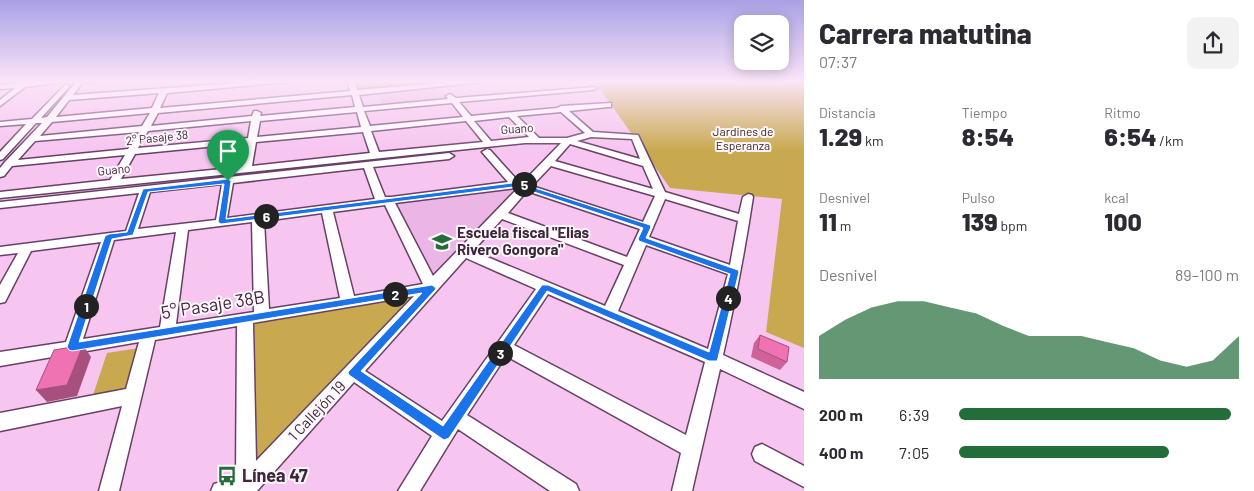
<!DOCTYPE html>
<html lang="es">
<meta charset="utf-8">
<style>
body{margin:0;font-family:Barlow,sans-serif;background:#f2f2f3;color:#2b2b33;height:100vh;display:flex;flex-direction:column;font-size:19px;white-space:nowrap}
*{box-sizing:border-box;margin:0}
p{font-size:16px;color:#7c7c81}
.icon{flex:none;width:28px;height:28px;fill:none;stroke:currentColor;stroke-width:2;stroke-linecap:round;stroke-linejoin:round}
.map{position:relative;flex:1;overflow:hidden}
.sheet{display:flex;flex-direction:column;background:#fff;width:450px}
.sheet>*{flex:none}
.controls{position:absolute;left:734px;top:15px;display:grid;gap:10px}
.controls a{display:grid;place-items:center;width:55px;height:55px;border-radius:10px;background:#fff;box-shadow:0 2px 12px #0003;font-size:25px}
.pin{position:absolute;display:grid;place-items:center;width:42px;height:42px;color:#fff;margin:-51px -21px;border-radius:50% 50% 50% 0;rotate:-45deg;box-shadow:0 0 5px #0007}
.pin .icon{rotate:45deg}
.km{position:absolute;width:25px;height:25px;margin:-12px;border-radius:50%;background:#222;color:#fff;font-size:14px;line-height:25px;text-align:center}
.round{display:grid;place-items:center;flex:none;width:52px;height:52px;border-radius:10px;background:#f2f2f3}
.summary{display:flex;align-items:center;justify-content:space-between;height:85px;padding:0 15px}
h1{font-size:28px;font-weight:800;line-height:38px}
.metrics{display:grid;grid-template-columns:repeat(3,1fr);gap:8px;height:85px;padding:5px 15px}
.metrics div{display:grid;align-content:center}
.metrics b{font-size:25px;font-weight:800}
.metrics small{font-size:14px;font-weight:400}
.metrics p{font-size:14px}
.chart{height:140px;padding:10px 15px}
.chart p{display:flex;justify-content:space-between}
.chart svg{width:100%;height:90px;margin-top:5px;fill:#236d3a;opacity:.7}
ul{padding:0 15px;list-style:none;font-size:16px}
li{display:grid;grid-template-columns:80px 60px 1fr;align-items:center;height:38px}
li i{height:12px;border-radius:6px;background:#236d3a}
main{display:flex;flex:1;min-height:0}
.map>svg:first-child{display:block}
</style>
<main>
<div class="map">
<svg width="804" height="491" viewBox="0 0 804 491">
<rect width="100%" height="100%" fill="#f6c5f0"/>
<!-- built -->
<g fill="#ebb6e5">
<path d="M439 87 449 100 383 106 378 92Z"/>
<path d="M511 189 513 192 434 281 396 203Z"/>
</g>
<!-- green -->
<g fill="#c8a94f">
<path d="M354 82H435L437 85 356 91Z"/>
<path d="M595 82H799L804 85V348L766 332 782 199 670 188Z"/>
<path d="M424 292 250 470 249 321Z"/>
<path d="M139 348 126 394 91 401 107 353Z"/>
</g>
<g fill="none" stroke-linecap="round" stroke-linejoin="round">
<defs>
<g id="minor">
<path d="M29 82H63L25 87 0 106V100L15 88 0 89V85Z"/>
<path d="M76 82H83L73 95 250 82H288L167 93 160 108 350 91 348 82H355L357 90 450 82H482L359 95 363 107 448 99 446 96 450 94 456 98 595 87 597 88 593 90 459 102 471 116 557 108 561 106 611 103V107H608L569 111 593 132 638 135 665 192 739 214 743 197 748 194 752 195 753 197C745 250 735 302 723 355L804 392V409L720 369 692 491H672L681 453 506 356 467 415 576 484 579 491H550L458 429 420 491H398L432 436 354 382 257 491H211L214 484 236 478 237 326 155 340 119 491H99L122 406 0 431V413L126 389 139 342 0 366V352L66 342 101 242 31 251 5 302 0 303V285L18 253 0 255V247L126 231 139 193 0 208V202L449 153 454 156 449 159 373 167 385 197H391L508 182 482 152 487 149 490 150 518 181 525 180 561 143H525L0 198V192L110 180 125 155 12 166 4 176 0 177V168L5 162 42 123H36L3 159 0 160V152L26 124 0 126V122L32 119 65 85H69V87L41 118 47 117ZM159 93 152 108 56 117 69 100ZM352 95 355 107 260 116 261 113 257 111H254L252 116 151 126 158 113ZM452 103 463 117 370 126 364 111ZM357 112 361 127 257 137 260 121ZM561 112 585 133 567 138H539L517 116ZM150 113 142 126 40 136 52 122ZM509 117 529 137 491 141 474 121ZM251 121 248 138 138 148 148 131ZM466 121 483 142 379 152 371 131ZM139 132 128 149 18 160 35 141ZM363 132 370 153 252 166 256 142ZM591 137 632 139 640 159 577 141ZM247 143 242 167 121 179 135 154ZM570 144 643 166 653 189 555 161ZM551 166 655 196 643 222 532 186ZM364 168 375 199 227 218 233 183ZM222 184 216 220 138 229 150 192ZM516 188H518L433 276 395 203ZM527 191 640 229 627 257 508 213ZM665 199 738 221 730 265 649 237ZM385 205 423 284 354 296 333 212ZM322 213 340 298 269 309 264 221ZM502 219 624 265 605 306 473 251ZM252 222 254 312 176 324 188 230ZM176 232 160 327 83 339 114 240ZM646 245 728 274 708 349 618 311ZM466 258 536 289 442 421 365 371ZM548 294 705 362 686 435 514 345ZM414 296 256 461 253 323Z"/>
<path d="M762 444 804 466V487L755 461 752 454 755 447Z"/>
</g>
</defs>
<!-- minor casing -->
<use href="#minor" stroke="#694065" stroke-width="3"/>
<!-- minor -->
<use href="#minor" fill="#fff" fill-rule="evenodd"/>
</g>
<!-- wall -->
<path fill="#ce6299" d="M760 335 787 362 780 370 751 357 754 343Z"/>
<!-- shaded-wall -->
<g fill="#a7507d">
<path d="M84 82H99L98 83 85 85Z"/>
<path d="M83 345 91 357 77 396 47 402 36 390Z"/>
</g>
<!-- building -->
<g fill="#ef72b2" stroke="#a7507d">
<path d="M760 335 789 347 787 362 758 349Z"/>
<path d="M83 345 67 385 36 390 54 350Z"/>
</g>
<!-- sky -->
<linearGradient id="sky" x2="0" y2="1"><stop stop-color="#a9a1e5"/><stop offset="0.54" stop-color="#fbe5f8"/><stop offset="1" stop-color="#fbe5f8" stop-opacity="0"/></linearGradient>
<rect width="804" height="151" fill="url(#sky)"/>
<!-- route -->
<path fill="#1a73e8" stroke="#fff" fill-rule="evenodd" d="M228 179 231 181 226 219 528 181 531 183 529 186 650 225 651 227 646 238 738 270 739 272 718 358 717 361H709L547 291 449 438 444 440 349 375 348 372 422 293 72 351 69 350 67 347 105 236 109 234 127 232 143 189ZM224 184 218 222 221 224 521 186 522 188 643 228 638 239 639 241 730 274 709 352 548 285H542L443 426 361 371 435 290 436 288 432 285 79 342 112 239 133 235 148 192Z"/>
<!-- icons -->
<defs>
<symbol id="school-bare" viewBox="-9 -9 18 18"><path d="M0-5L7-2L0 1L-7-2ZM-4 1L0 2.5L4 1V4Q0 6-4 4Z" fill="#236d3a" stroke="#fff5fd" stroke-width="2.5" paint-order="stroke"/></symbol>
<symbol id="bus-bare" viewBox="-9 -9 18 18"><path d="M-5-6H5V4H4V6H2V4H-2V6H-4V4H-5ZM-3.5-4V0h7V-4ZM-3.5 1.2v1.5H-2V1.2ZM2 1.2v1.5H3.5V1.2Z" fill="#236d3a" stroke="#fff5fd" stroke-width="2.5" paint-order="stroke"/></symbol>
</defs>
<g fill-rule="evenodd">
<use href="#school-bare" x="428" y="228" width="28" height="28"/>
<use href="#bus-bare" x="213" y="462" width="28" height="28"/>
</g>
<g text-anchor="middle" stroke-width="4" stroke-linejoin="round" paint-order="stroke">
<!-- far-street labels -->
<g font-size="12" fill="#3b2839" stroke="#fff5fd">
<text transform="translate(517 129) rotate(-4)" y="4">Guano</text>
<text transform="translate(157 138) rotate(-6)" y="4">2° Pasaje 38</text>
<text transform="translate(114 170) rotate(-6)" y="4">Guano</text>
</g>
<!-- far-park labels -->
<g font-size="12" fill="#342b14" stroke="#fff5fd">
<text x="743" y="136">Jardines de<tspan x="743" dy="14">Esperanza</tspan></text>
</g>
<!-- poi labels -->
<g font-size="15" font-weight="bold" fill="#3b2839" stroke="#fff5fd" text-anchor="start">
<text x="457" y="238">Escuela fiscal "Elias<tspan x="457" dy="17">Rivero Gongora"</tspan></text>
</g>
<!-- street labels -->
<g font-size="15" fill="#3b2839" stroke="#fff5fd">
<text transform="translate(317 411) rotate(-47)" y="5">1 Callejón 19</text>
</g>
<!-- near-street labels -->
<g font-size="18" fill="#3b2839" stroke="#fff5fd">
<text transform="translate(213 305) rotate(-9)" y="6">5° Pasaje 38B</text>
</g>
<!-- near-poi labels -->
<g font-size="18" font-weight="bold" fill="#3b2839" stroke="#fff5fd" text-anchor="start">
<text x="242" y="482">Línea 47</text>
</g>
</g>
</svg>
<div class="controls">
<a><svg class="icon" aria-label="layers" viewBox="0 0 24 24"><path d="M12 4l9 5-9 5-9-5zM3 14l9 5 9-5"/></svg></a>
</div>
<div class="pin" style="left:228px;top:181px;background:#1e9e55"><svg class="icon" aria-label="arrive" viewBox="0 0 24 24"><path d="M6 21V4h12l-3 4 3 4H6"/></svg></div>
<b class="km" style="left:86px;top:306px">1</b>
<b class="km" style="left:395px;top:294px">2</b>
<b class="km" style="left:500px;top:353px">3</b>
<b class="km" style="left:728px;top:298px">4</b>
<b class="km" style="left:524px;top:184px">5</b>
<b class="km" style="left:266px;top:216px">6</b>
</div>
<section class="sheet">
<div class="summary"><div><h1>Carrera matutina</h1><p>07:37</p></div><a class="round"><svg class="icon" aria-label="share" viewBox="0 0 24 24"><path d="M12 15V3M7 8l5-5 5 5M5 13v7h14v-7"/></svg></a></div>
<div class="metrics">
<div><p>Distancia</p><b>1.29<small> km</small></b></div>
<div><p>Tiempo</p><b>8:54</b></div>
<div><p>Ritmo</p><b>6:54<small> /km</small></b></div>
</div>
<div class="metrics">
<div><p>Desnivel</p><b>11<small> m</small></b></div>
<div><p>Pulso</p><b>139<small> bpm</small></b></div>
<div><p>kcal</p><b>100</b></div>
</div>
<div class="chart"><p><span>Desnivel</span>89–100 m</p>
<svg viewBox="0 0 160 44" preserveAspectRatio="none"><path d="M0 44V23L10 15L20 9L30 6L40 6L50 9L60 12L70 18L80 23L90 23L100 23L110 26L120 29L130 35L140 38L150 35L160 23V44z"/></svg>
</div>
<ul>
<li><b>200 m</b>6:39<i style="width:97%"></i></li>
<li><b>400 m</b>7:05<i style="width:75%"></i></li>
</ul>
</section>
</main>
